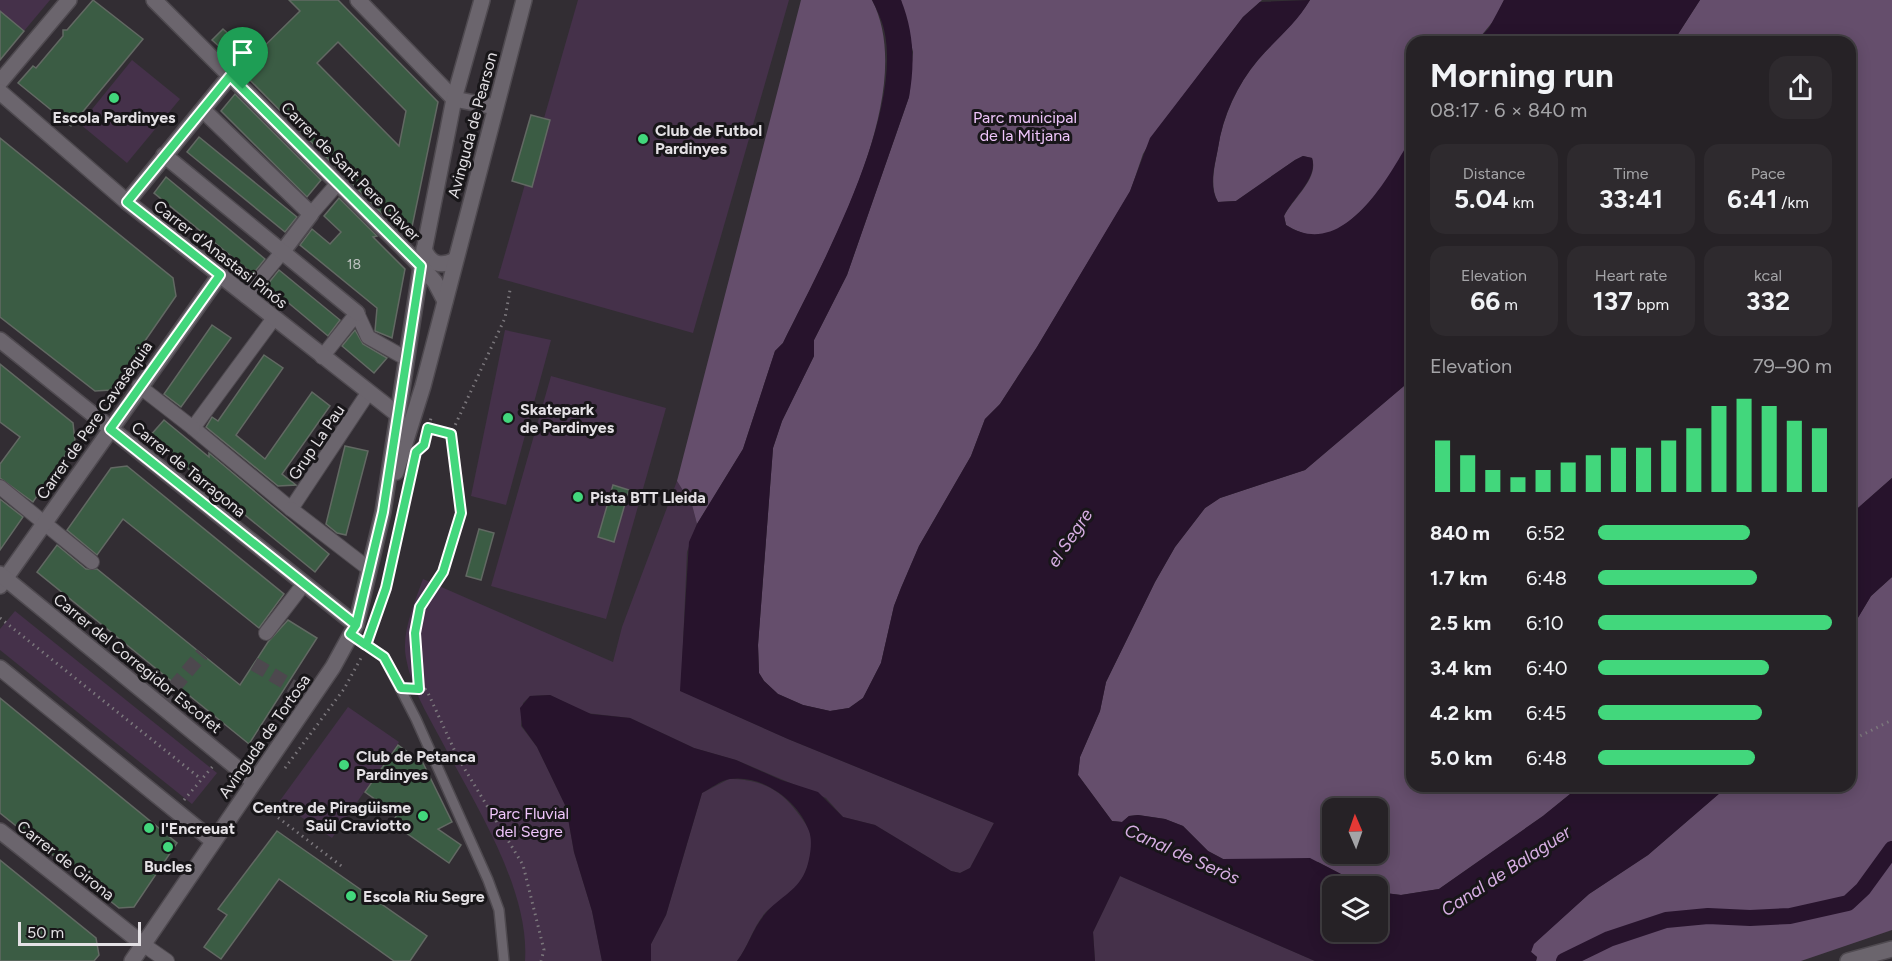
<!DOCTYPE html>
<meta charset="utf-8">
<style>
body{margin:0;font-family:Figtree,sans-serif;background:#2e2a2e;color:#f1f3f6;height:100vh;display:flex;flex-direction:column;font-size:22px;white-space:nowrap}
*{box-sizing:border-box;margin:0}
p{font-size:20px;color:#a4a4a7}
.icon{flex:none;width:33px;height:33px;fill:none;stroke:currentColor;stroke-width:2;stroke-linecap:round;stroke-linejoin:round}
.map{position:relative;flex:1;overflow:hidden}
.drawer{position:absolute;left:1406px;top:36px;width:450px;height:756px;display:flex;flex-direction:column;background:#262226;border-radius:18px;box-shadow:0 3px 15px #0003,0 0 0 2px #423f43}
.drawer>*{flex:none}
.needle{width:39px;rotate:358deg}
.tools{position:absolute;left:1322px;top:798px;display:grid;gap:12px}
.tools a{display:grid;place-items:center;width:66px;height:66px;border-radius:12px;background:#262226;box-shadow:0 3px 15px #0003,0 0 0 2px #423f43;font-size:30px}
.scale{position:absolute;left:18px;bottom:15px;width:123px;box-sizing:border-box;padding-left:6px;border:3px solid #e4e1e5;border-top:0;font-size:16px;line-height:21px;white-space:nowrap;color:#e4e1e5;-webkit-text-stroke:4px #181619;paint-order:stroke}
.pin{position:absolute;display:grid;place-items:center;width:51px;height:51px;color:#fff;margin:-62px -26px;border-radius:50% 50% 50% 0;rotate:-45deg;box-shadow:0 0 6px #0007}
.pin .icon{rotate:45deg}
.round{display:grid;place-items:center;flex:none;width:63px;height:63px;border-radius:18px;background:#2e2a2e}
.summary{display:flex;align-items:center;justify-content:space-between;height:102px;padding:0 24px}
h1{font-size:33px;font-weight:700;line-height:45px}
.stats{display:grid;grid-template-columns:repeat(3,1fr);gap:9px;height:102px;padding:6px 24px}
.stats div{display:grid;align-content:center;border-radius:15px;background:#2e2a2e;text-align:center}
.stats b{font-size:26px;font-weight:700}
.stats small{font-size:16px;font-weight:400}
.stats p{font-size:16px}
.chart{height:168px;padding:12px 24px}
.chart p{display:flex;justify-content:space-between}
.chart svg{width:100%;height:108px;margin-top:6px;stroke:#42d77c;stroke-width:6}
ul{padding:0 24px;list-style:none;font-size:20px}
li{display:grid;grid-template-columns:96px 72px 1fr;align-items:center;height:45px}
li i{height:15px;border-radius:8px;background:#42d77c}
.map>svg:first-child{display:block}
</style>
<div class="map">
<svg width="1892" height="961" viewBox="0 0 1892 961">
<rect width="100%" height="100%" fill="#322d33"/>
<!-- green -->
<g fill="#45314a">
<path d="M0 0H50L24 31 0 11Z"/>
<path d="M578 0H789L693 333 498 278Z"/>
<path d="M132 60 180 99 127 163 80 124Z"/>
<path d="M505 330 551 340 506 505 471 496Z"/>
<path d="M551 376 666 408 606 619 491 586Z"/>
<path d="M677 481 692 505 697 524 687 552 681 691 788 739 994 823 970 868 960 873 951 871 875 825 843 817 826 798 736 760 694 748 630 718 586 713 550 695 530 696 523 703 521 726 537 747 566 807 574 852 592 911 602 961H525C530 888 473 801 440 738 426 712 411 687 406 658 401 632 415 602 423 579L613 662 622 627Z"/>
<path d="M15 611 217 773 192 804 0 650V629Z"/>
<path d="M348 707 399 742 332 838 279 802Z"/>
<path d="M729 779C755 779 776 786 793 807 799 814 805 822 809 830 817 849 805 881 791 894 783 901 772 905 765 913 753 927 748 947 737 961H651V944L666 915 702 793Z"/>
<path d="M1120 876 1315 961H1095L1093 932Z"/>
</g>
<!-- forest -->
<g fill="#654e6c" fill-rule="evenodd">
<path d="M801 0H872C920 93 825 257 783 343L775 351 743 449 697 524 692 505 677 481Z"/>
<path d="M901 0H1262L1243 17 1157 130 1143 154 1130 192 1037 347 1000 404 985 419 971 456 919 546 901 588 894 606 881 663 863 698 849 708 830 711 803 705 778 694 764 681 759 673 758 645 773 448 782 421 814 356V340L847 275 909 97 913 52Z"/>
<path d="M1310 0H1504L1495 19 1476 42H1412C1411 61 1416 126 1411 139 1399 169 1360 221 1330 233 1315 239 1299 233 1286 225L1284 216C1294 197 1319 178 1312 158L1303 156 1295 160 1236 201 1218 202C1209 186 1215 165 1218 148 1223 116 1237 85 1258 60 1277 38 1294 25 1310 0Z"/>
<path d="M1700 0H1892V478L1850 515V42H1673Z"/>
<path d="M1411 380 1412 786H1580L1543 816 1439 889 1401 895 1377 892V886H1364L1318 862 1223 859 1208 851 1183 826 1165 819 1138 815 1129 816 1122 822 1112 821 1078 775 1080 757 1100 711 1106 682 1155 582 1175 547 1205 508 1220 498 1305 470ZM1332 808H1377V854H1332Z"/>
<path d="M1892 577V930L1801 961H1536L1537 957 1531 952 1533 944 1589 894 1648 855 1728 786H1850V631L1871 596Z"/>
</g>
<!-- water -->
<g fill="#27132c">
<path d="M872 0H901C914 32 915 64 909 97L847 275 814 340V356L782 421 773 448 758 645 759 673 764 681 778 694 803 705 830 711 849 708 863 698 881 663 894 606 901 588 919 546 971 456 985 419 1000 404 1037 347 1130 191 1150 138 1243 17 1260 2 1310 0C1296 24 1276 39 1258 60 1237 85 1223 115 1218 148 1215 165 1208 186 1218 202L1236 201 1295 160 1303 156 1312 158C1318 179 1293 197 1284 216L1286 225C1343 262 1388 178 1411 138V380L1305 470 1220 498 1205 508 1175 547 1155 582 1106 682 1100 711 1080 757 1078 775 1112 821 1122 822 1129 816 1138 815 1165 819 1183 826 1208 851 1223 859 1310 858 1364 886H1332V932H1377V892L1401 895 1439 889 1543 816 1580 786H1728L1648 855 1589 894 1534 944 1531 952 1537 957 1536 961H1315L1120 876 1093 932 1095 961H737C748 947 753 928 765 914 780 896 799 891 807 867 810 857 813 841 809 831 799 801 762 774 730 779 721 780 710 789 702 793L666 915 651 944V961H602L592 911 574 852 566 807 537 747 522 726 520 708 530 696 550 695 591 714 630 718 694 748 736 760 781 780 818 792 843 817 875 825 951 871 960 873 970 868 994 823 788 739 680 691 689 542 697 524 743 449 775 351 783 343C821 266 901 120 885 34 883 22 877 10 872 0Z"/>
<path d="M1504 0H1700L1673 42H1476L1489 28Z"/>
<path d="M1892 478V577L1871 596 1850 631V515Z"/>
</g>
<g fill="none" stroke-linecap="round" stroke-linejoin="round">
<!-- canal -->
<path stroke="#27132c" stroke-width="16" d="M1564 961 1609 939 1666 920 1708 916 1750 918 1790 916 1848 903 1863 889 1892 849"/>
</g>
<!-- building -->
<g fill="#3b5c44" stroke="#626963" stroke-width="1.5" fill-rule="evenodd">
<path d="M93 0 143 39 71 126 18 83 33 66 36 68 63 36V30H67Z"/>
<path d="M289 0H338L438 102 412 227 399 231 240 70 300 11ZM338 42 406 111 399 146 317 63Z"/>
<path d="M0 11 24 31 0 60Z"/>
<path d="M223 29 233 38 222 49 212 40Z"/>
<path d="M235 94 321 180 307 197 221 111Z"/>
<path d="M531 115 550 120 532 187 512 181Z"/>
<path d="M199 137 297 217 285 232 187 152Z"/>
<path d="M0 138 173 278 176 296 111 390 95 391 0 317Z"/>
<path d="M166 177 265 259 253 274 154 193Z"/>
<path d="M339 198 377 236 373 237 405 269 392 338 375 331 377 308 300 245 312 229 330 244 341 232 324 216Z"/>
<path d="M279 270 340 320 328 336 267 285Z"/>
<path d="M212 325 231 338 181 407 164 394Z"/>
<path d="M355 330 363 344 387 358 374 373 342 346Z"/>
<path d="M264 355 283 368 236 435 265 459 312 392 330 406 282 474 296 485 278 486 206 427 212 417 218 421Z"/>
<path d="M0 364 73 423 75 441 33 502 0 478V464L20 437 0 422Z"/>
<path d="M164 420 209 457V453L329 554 315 572 149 437Z"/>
<path d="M345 446 368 451 346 535 337 533 326 524Z"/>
<path d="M127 466 284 594 259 628 123 519 97 555 67 530 111 468Z"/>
<path d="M613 485 629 490 614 542 598 537Z"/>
<path d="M0 499 23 517 0 550Z"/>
<path d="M479 529 494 533 481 580 466 576Z"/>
<path d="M57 545 86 569H97L240 685 268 642 288 620 317 638 249 744 37 572Z"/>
<path d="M0 698 177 843 134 907 119 908 0 813Z"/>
<path d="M398 745 423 763 452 822 438 829 461 845 449 863 392 823 397 815 365 792Z"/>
<path d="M277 831 427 936 410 961H394L279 879 221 959 204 947 227 915 218 909Z"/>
<path d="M0 860 96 938 99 955 94 961H0Z"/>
</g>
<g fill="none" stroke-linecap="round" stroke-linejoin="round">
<!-- pedestrian-tunnel -->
<g stroke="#4d484e" stroke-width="14" stroke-dasharray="14 7" stroke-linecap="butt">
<path d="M254 664 312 698"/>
<path d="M160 704 202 654"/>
</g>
<defs>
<path id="service" d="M350 634 384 657 416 719 488 880 499 910 504 961"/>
<g id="pedestrian">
<path d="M311 214 338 183"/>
<path d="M246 296 283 251"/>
<path d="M274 318 193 428 291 509 368 393"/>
<path d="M322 357 357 313 368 337 407 359"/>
<path d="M139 386 193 428"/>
<path d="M0 487 92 562"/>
<path d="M291 509 369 569"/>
<path d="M266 633 303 585"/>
<path d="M144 945 167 961"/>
</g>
<g id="minor">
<path d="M154 0 421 266"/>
<path d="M358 0 454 99 495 107"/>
<path d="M0 82 69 0"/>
<path d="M0 92 127 202 397 414"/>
<path d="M203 110 311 214 283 251"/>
<path d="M164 155 357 313"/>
<path d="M127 202 230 76"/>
<path d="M0 340 356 625"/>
<path d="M0 586 220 275"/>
<path d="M0 831 144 945"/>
<path d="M1848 961 1892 949"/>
</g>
<g id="tertiary">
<path d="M424 249C430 265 442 267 455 260"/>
<path d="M421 266 435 282 445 301"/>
<path d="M396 472 423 386 524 0"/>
<path d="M0 574 253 781"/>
<path d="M0 668 213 841"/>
<path d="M132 961 333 667 356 625 383 512 421 266 454 99 482 0"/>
</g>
</defs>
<!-- service casing -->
<use href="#service" stroke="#4f4a50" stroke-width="12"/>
<!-- pedestrian casing -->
<use href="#pedestrian" stroke="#4f4a50" stroke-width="16"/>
<!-- minor casing -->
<use href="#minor" stroke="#4f4a50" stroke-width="18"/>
<!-- tertiary casing -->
<use href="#tertiary" stroke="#4f4a50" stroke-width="18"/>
<!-- path -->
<g stroke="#7b777c" stroke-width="3" stroke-dasharray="1.5 4.5" stroke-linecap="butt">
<path d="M428 428 451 434"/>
<path d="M421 448 424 445 431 418"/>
<path d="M0 618 201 779"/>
<path d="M374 623 386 588 409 481"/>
<path d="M413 688 425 689 428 693 458 758 523 865 544 950 541 961"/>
<path d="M419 689 415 633 420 607 443 572 461 513 451 434 505 318 510 290"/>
<path d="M1850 734 1856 738 1892 720"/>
<path d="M285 768 344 689 361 658"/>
<path d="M184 800 213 766"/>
<path d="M259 803 344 868"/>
</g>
<!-- service -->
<use href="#service" stroke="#6b656d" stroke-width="9"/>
<!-- pedestrian -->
<use href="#pedestrian" stroke="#6b656d" stroke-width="14"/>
<!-- minor -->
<use href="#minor" stroke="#6b656d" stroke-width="15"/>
<!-- tertiary -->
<use href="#tertiary" stroke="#6b656d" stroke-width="15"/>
</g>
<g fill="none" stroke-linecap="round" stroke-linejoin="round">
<defs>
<path id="route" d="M243 89 421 266 383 512 356 625 350 634 366 645 386 588 416 452 424 445 428 428 451 434 461 513 443 572 420 607 415 633 419 689 401 688 384 657 350 634 356 625 110 429 220 275 127 202 230 76 243 89"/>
</defs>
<!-- route casing -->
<use href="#route" stroke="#fff" stroke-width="12"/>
<!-- route -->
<use href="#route" stroke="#42d77c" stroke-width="8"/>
</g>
<!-- markers -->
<g fill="#42d77c" stroke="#181619" stroke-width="2">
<circle cx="114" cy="98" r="6"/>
<circle cx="643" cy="139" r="6"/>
<circle cx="508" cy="418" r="6"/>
<circle cx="578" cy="497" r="6"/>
<circle cx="344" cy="765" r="6"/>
<circle cx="423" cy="816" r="6"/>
<circle cx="149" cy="828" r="6"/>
<circle cx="168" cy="847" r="6"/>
<circle cx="351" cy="896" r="6"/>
</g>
<g text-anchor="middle" stroke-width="6" stroke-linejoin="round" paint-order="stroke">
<!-- number labels -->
<g font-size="14" fill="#bac0bd">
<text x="354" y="269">18</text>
</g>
<!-- poi labels -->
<g font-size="16" font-weight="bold" fill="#e4e1e5" stroke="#181619" text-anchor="start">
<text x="114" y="123" text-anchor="middle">Escola Pardinyes</text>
<text x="655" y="136">Club de Futbol<tspan x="655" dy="18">Pardinyes</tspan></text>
<text x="520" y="415">Skatepark<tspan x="520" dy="18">de Pardinyes</tspan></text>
<text x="590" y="503">Pista BTT Lleida</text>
<text x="356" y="762">Club de Petanca<tspan x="356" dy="18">Pardinyes</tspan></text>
<text x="411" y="813" text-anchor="end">Centre de Piragüisme<tspan x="411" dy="18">Saül Craviotto</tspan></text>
<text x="161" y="834">l'Encreuat</text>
<text x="168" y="872" text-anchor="middle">Bucles</text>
<text x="363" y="902">Escola Riu Segre</text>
</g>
<!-- park labels -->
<g font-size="16" fill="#efc5fb" stroke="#181619">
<text x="1025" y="123">Parc municipal<tspan x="1025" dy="18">de la Mitjana</tspan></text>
<text x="529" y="819">Parc Fluvial<tspan x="529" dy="18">del Segre</tspan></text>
</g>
<!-- street labels -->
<g font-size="16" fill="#e4e1e5" stroke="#181619">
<text transform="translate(472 125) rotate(-75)" y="6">Avinguda de Pearson</text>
<text transform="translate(351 171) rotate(45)" y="6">Carrer de Sant Pere Claver</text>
<text transform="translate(221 254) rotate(38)" y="6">Carrer d'Anastasi Pinós</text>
<text transform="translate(94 420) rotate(-55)" y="6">Carrer de Pere Cavasèquia</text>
<text transform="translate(316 442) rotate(-56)" y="6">Grup La Pau</text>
<text transform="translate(189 469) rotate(39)" y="6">Carrer de Tarragona</text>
<text transform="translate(138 663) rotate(39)" y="6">Carrer del Corregidor Escofet</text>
<text transform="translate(264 736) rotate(-55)" y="6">Avinguda de Tortosa</text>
<text transform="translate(66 860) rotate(38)" y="6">Carrer de Girona</text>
</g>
<!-- water labels -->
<g font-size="18" font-style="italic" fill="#d7aee3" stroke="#181619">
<text transform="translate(1070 538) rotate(-56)" y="6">el Segre</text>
<text transform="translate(1182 854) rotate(24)" y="6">Canal de Seròs</text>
<text transform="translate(1506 871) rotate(-33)" y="6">Canal de Balaguer</text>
</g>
</g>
</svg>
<div class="tools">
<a><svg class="needle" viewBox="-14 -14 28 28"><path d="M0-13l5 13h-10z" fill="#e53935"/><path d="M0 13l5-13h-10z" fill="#a4a4a7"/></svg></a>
<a><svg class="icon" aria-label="layers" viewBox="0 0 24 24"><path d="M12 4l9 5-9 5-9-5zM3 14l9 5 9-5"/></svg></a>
</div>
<div class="scale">50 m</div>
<div class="pin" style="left:243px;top:89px;background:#1e9e55"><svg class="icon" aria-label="arrive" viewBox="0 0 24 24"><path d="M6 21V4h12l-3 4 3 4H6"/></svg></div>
<section class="drawer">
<div class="summary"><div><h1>Morning run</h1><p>08:17 · 6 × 840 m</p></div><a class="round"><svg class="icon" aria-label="share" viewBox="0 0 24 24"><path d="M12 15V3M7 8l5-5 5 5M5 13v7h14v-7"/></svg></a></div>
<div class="stats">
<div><p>Distance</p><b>5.04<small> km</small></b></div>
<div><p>Time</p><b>33:41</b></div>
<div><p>Pace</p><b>6:41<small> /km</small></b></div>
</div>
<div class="stats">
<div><p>Elevation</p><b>66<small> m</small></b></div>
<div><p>Heart rate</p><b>137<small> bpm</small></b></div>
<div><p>kcal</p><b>332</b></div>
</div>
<div class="chart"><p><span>Elevation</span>79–90 m</p>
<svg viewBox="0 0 160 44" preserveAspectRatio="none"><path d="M5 44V23M15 44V29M25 44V35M35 44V38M45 44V35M55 44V32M65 44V29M75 44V26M85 44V26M95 44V23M105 44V18M115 44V9M125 44V6M135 44V9M145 44V15M155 44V18"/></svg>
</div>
<ul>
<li><b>840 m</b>6:52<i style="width:65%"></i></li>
<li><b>1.7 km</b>6:48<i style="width:68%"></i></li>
<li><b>2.5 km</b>6:10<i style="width:100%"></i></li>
<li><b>3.4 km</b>6:40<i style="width:73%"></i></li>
<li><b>4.2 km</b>6:45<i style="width:70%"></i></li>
<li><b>5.0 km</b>6:48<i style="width:67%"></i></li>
</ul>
</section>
</div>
